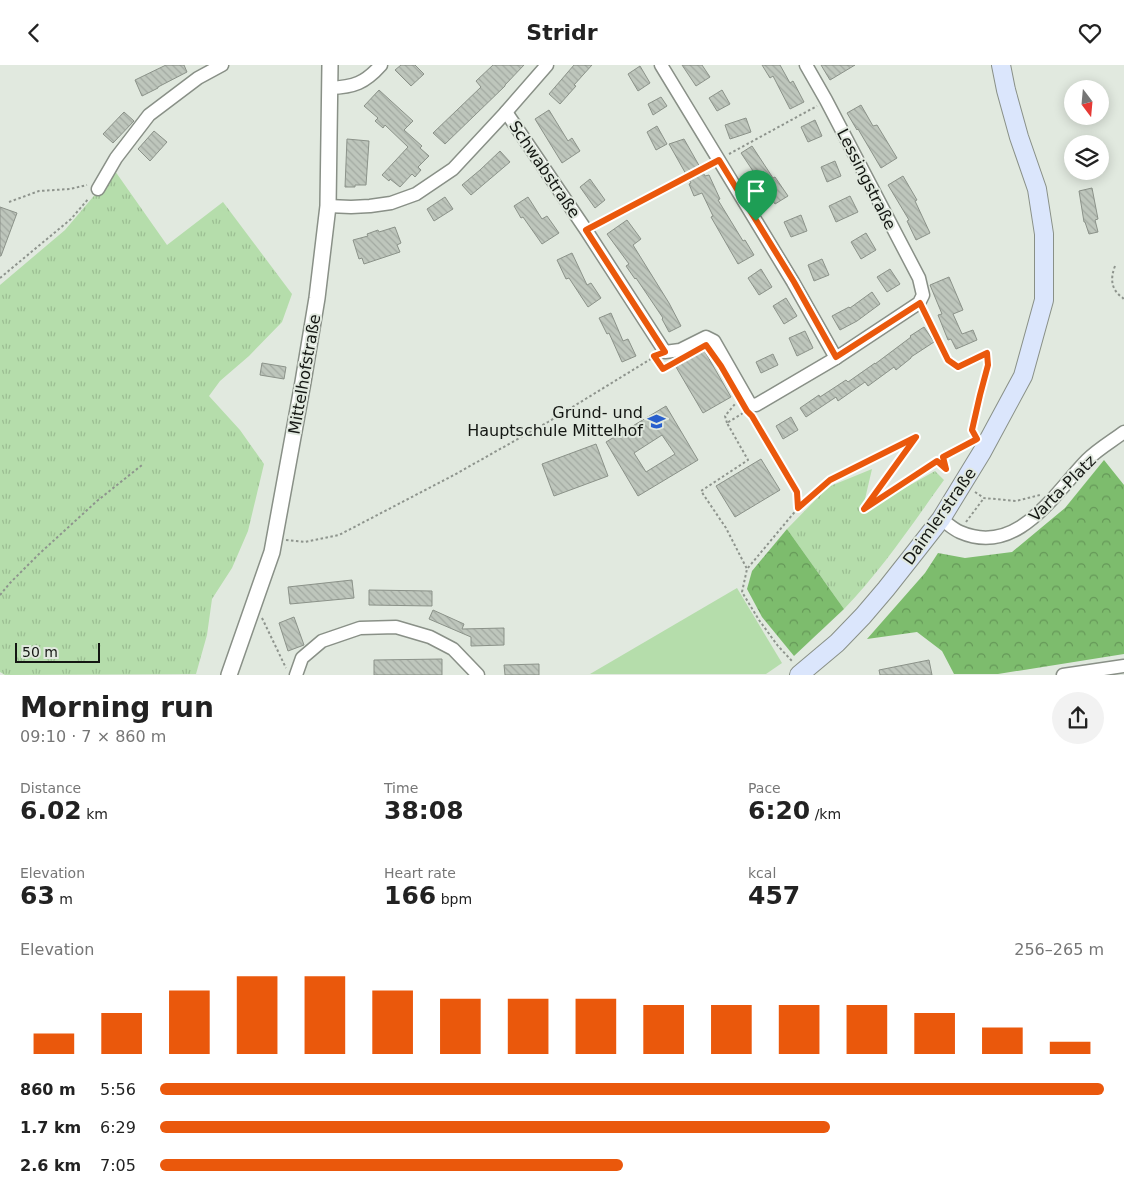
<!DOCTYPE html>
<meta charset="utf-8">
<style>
body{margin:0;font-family:"DejaVu Sans",sans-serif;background:#f2f2f2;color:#222;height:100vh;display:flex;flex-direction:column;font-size:19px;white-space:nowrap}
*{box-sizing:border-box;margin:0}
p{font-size:16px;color:#767676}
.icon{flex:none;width:28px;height:28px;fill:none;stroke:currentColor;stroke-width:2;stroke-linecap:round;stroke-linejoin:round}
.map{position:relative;height:610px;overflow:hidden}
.drawer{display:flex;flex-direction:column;background:#fff;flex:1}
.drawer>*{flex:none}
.needle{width:32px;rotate:164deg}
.tools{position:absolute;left:1064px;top:15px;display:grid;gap:10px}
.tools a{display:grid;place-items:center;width:45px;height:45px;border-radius:50%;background:#fff;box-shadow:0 2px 12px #0003;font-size:25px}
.scale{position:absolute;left:15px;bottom:12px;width:85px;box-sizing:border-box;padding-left:5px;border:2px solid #141713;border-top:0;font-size:14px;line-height:18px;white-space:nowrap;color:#141713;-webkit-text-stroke:4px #e1e9df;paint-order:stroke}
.pin{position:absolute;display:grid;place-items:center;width:42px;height:42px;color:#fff;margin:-51px -21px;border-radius:50% 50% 50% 0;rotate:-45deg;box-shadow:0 0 5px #0007}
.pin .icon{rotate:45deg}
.round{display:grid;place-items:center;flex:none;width:52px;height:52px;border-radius:26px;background:#f2f2f2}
.summary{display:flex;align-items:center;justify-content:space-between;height:85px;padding:0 20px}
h1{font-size:28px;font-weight:800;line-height:38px}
.metrics{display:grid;grid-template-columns:repeat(3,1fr);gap:8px;height:85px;padding:5px 20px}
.metrics div{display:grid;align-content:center}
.metrics b{font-size:25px;font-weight:800}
.metrics small{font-size:14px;font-weight:400}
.metrics p{font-size:14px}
.chart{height:140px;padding:10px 20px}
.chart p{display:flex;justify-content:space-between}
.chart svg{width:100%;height:90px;margin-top:5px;stroke:#ea580c;stroke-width:6}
ul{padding:0 20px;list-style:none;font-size:16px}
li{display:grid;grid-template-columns:80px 60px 1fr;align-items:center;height:38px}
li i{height:12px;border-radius:6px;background:#ea580c}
header{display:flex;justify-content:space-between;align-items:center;height:65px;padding:0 20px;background:#fff;font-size:22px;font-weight:800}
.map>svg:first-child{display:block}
</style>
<header><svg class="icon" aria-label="back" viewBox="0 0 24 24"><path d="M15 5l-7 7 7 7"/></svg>Stridr<svg class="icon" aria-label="heart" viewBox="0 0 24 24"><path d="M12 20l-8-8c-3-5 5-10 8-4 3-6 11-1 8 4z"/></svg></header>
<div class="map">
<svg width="1124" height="610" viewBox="0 0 1124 610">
<defs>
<pattern id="grass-tufts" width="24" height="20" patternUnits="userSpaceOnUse" patternTransform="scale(1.25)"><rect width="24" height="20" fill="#b5ddab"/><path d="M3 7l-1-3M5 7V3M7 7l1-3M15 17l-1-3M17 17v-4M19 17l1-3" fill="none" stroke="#9bbd92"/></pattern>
<pattern id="forest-crowns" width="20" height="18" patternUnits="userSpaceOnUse" patternTransform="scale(1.25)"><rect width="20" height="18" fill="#7dbc6d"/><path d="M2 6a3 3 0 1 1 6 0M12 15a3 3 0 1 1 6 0" fill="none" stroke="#659858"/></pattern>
<pattern id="building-back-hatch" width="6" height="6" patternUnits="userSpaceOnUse" patternTransform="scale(1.25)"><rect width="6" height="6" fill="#bec6bc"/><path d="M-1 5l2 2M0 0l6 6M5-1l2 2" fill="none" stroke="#a2a9a1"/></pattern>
</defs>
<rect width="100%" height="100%" fill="#e1e9df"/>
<!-- grass -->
<g fill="url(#grass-tufts)">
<path d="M115 106 167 180 223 137 292 229 282 257 249 291 220 316 209 331 240 365 264 399 248 466 232 503 212 534 207 570 196 609 5 610 0 607V220L65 165Z"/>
<path d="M872 404 862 447 935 406 944 415C913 458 881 506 844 544L787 464 828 422Z"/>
</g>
<!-- forest -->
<g fill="url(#forest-crowns)">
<path d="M1104 395 1124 420V589L998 609H954L942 586 917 567 867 574 925 508 938 488 965 493 1012 487 1065 443Z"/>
<path d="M787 464 844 544 794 591 762 552 747 524 752 506Z"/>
</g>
<!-- garden -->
<path fill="#b5ddab" d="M737 523 782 598 766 609H590Z"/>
<!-- building -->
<g fill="url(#building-back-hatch)" stroke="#8b9289" fill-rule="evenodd">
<path d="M166 0H184L187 7 158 22V23L142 31 135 15Z"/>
<path d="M401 0H415L424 9 411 21 395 5Z"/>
<path d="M493 0H524L505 20V21L445 79 433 68 481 22 476 16Z"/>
<path d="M574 0H592L574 20 576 21 560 39 549 29Z"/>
<path d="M682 0H702L710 12 696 21Z"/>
<path d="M762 0H780L790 18 793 16 804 37 790 44 773 11 770 13Z"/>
<path d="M821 0H855L830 15Z"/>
<path d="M640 1 650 18 638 26 628 9Z"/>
<path d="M379 25 413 56 404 65 422 81 420 83 429 91 418 102 421 105 415 112 412 109 400 122 390 114 389 116 382 110 408 82 385 60 383 63 375 56 378 53 364 41Z"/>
<path d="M722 25 730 39 717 46 709 33Z"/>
<path d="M661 32 667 41 653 50 648 39Z"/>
<path d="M861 40 873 61 877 60 897 93 881 103 858 64 857 65 847 48Z"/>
<path d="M549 45 568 76 572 73 580 86 562 98 535 54Z"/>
<path d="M124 47 134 56 113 78 103 69Z"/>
<path d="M746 53 751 67 730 74 725 60Z"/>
<path d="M815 55 822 71 808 77 801 62Z"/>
<path d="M657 61 667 79 656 85 647 67Z"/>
<path d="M154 66 167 77 150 96 138 84Z"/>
<path d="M347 74 369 76 366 120H355V122H345Z"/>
<path d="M684 74 705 111 709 110 720 134 718 135 743 176 745 175 754 190 738 199 711 152 713 151 702 128 694 131 689 119 691 118 669 79Z"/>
<path d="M752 81 773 113 775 112 788 131 775 139 741 88Z"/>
<path d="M500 86 510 97 471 130 462 120 480 105Z"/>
<path d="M835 96 841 111 827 117 821 102Z"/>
<path d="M903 111 917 135 915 136 930 168 916 175 907 156 909 155 888 120Z"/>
<path d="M590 114 605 135 595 143 580 122Z"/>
<path d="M1092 123 1098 154 1095 155 1098 167 1089 169 1085 157H1084L1079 126Z"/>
<path d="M850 131 858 147 836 157 829 141Z"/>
<path d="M445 132 453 144 434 156 427 144Z"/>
<path d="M528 132 542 154 547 151 559 168 542 179 523 152 521 153 514 141Z"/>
<path d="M0 142 17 148 1 191H0Z"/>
<path d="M801 150 807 166 791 172 784 157Z"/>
<path d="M627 155 641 174 633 180 669 238 681 261 669 267 662 254 663 253 636 213 635 214 626 201 629 199 607 169Z"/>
<path d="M395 162 401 178 397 180 400 187 364 199 362 193 359 194 353 175 368 171 367 169 378 165 379 167Z"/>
<path d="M866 168 876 185 861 194 851 177Z"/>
<path d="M572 188 587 220 591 218 601 233 588 242 569 213 566 214 557 195Z"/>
<path d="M822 194 829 210 814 216 808 200Z"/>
<path d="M761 204 772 222 759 230 748 213Z"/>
<path d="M890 204 900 219 887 227 877 212Z"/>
<path d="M949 212 963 245 953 249 962 269 973 265 977 275 956 284 951 274 948 275 938 250 942 249 930 220Z"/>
<path d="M872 227 880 239 857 256 840 265 832 251 849 242 850 243Z"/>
<path d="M786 233 797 251 784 259 773 241Z"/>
<path d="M611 248 623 276 628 274 636 291 622 297 609 268 607 269 599 253Z"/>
<path d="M924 262 934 277 911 292V293L896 305 894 302 868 321 865 317 838 336 836 332 806 352 800 343 819 330 820 332 846 315 848 317 875 298V299L911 272 910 271Z"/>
<path d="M805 266 813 283 797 291 789 273Z"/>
<path d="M704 285 731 332 703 348 676 302Z"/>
<path d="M773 289 778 300 761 308 756 297Z"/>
<path d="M262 298 286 302 284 314 260 310Z"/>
<path d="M666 341 698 395 638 431 606 377ZM662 370 675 389 646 407 634 388Z"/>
<path d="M791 352 798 365 783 374 776 361Z"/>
<path d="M596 379 608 411 554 431 542 399Z"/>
<path d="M761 394 780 425 735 452 716 421Z"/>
<path d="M352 515 354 533 290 539 288 522Z"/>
<path d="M369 525 432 526V541L369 540Z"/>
<path d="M433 545 464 559 462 564 504 563V580L471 581V572L429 554Z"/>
<path d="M294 552 304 580 288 586 279 558Z"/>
<path d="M442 594V610H374V595Z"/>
<path d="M929 595 932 610H880L879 605Z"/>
<path d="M539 599V610H505L504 600Z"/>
</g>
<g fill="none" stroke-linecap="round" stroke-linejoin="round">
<defs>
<g id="minor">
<path d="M661 0 793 217 836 293"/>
<path d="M330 23C354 22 365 18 381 0"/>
<path d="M506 47 586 165 665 287 680 285 706 272 714 276 750 339 756 340 836 293 919 238 923 230 919 213 826 35 806 0"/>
<path d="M98 124 116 93 149 50 198 13 222 0"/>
<path d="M328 141 351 142 370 141 391 138 416 129 453 104 506 47 547 0"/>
<path d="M941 454C947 458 953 464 960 467 1017 492 1053 430 1087 395 1098 384 1112 376 1124 367"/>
<path d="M296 610 302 593 322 576 360 563 396 562 430 572 453 584 478 610"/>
<path d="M1063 610 1124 601"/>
</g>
<path id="tertiary" d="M229 610 272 487 303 317 317 233 328 141 330 0"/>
<path id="secondary" d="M799 610 837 578 863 551 886 524 916 486 941 454 982 387 1023 311 1044 235V169L1037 124 1019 72 1006 25 1001 0"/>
</defs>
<!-- minor casing -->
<use href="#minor" stroke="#899087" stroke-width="15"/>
<!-- tertiary casing -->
<use href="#tertiary" stroke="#899087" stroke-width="18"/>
<!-- secondary casing -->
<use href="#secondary" stroke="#899087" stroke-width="20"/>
<!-- path -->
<g stroke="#8e948d" stroke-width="2" stroke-dasharray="2.5 2.5" stroke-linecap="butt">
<path d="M729 89 817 41"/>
<path d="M9 137 39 126 70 124 87 120"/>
<path d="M597 159 707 101"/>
<path d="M1115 201C1110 214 1111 225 1123 233L1124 236"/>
<path d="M0 213 71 154 89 133"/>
<path d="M925 249 948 295 958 302 987 288 988 300 972 365 974 369"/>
<path d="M658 297 663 304 671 299"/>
<path d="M743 348 727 358 748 395 701 426 726 463 747 504"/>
<path d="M752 351 797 427 798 443 747 504 742 527 759 555 778 581 792 596"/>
<path d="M727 358 725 351 735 339"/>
<path d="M975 427 984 433 1016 436 1040 430"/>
<path d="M798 443 829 415 915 372 864 444 937 396 946 404 943 392 971 377"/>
<path d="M966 457 984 433"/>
<path d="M286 475 305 477 339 470 454 410 548 357 654 292"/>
<path d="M0 530 10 518 39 489 97 436 142 400"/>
<path d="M262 553 286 603"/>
</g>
<!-- minor -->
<use href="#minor" stroke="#fff" stroke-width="12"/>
<!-- tertiary -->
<use href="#tertiary" stroke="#fff" stroke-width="15"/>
<!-- secondary -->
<use href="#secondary" stroke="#dbe6fc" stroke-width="18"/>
</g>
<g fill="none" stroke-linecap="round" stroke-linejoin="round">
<defs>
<path id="route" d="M719 95 794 217 836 292 920 238 948 295 958 302 987 288 988 300 980 330 972 365 977 374 943 392 946 404 937 396 864 444 916 372 830 415 798 443 797 427 752 351 747 346 721 301 706 280 663 304 654 291 665 287 586 165Z"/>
</defs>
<!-- route casing -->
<use href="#route" stroke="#fff" stroke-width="10"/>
<!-- route -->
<use href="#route" stroke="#ea580c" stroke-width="6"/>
</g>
<!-- icons -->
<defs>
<symbol id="school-bare" viewBox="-9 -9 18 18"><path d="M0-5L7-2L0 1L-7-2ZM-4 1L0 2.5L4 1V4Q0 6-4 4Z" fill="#285fcd" stroke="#e1e9df" stroke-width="2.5" paint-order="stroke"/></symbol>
</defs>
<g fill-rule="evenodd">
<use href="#school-bare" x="644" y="344" width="25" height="25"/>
</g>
<g text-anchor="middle" stroke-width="4" stroke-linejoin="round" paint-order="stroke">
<!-- street labels -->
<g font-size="16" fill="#141713" stroke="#e1e9df">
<text transform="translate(545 104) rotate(56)" y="6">Schwabstraße</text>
<text transform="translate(867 114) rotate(63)" y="6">Lessingstraße</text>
<text transform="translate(304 309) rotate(-80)" y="6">Mittelhofstraße</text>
<text transform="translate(1062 423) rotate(-45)" y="6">Varta-Platz</text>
<text transform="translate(939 451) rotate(-55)" y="6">Daimlerstraße</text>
</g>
<!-- poi labels -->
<g font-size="16" fill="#141713" stroke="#e1e9df" text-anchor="end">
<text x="643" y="353">Grund- und<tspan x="643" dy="18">Hauptschule Mittelhof</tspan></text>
</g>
</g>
</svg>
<div class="tools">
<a><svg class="needle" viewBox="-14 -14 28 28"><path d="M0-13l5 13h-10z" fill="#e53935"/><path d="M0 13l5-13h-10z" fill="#767676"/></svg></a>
<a><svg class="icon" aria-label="layers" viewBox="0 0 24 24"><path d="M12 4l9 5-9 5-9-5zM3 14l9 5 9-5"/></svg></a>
</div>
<div class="scale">50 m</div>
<div class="pin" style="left:756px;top:156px;background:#1e9e55"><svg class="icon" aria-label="arrive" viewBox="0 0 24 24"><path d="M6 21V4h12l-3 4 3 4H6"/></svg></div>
</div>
<section class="drawer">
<div class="summary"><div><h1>Morning run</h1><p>09:10 · 7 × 860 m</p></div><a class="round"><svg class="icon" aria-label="share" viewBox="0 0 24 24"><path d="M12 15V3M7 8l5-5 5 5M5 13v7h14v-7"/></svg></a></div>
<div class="metrics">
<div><p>Distance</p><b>6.02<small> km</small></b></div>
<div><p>Time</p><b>38:08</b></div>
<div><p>Pace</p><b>6:20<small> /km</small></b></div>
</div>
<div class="metrics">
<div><p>Elevation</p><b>63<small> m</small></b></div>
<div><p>Heart rate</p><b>166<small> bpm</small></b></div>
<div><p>kcal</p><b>457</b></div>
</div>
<div class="chart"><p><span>Elevation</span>256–265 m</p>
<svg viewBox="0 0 160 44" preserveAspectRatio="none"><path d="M5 44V34M15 44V24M25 44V13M35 44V6M45 44V6M55 44V13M65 44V17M75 44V17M85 44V17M95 44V20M105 44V20M115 44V20M125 44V20M135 44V24M145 44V31M155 44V38"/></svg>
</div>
<ul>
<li><b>860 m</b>5:56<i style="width:100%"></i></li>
<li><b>1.7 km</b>6:29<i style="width:71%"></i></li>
<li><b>2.6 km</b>7:05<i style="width:49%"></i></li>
</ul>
</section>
